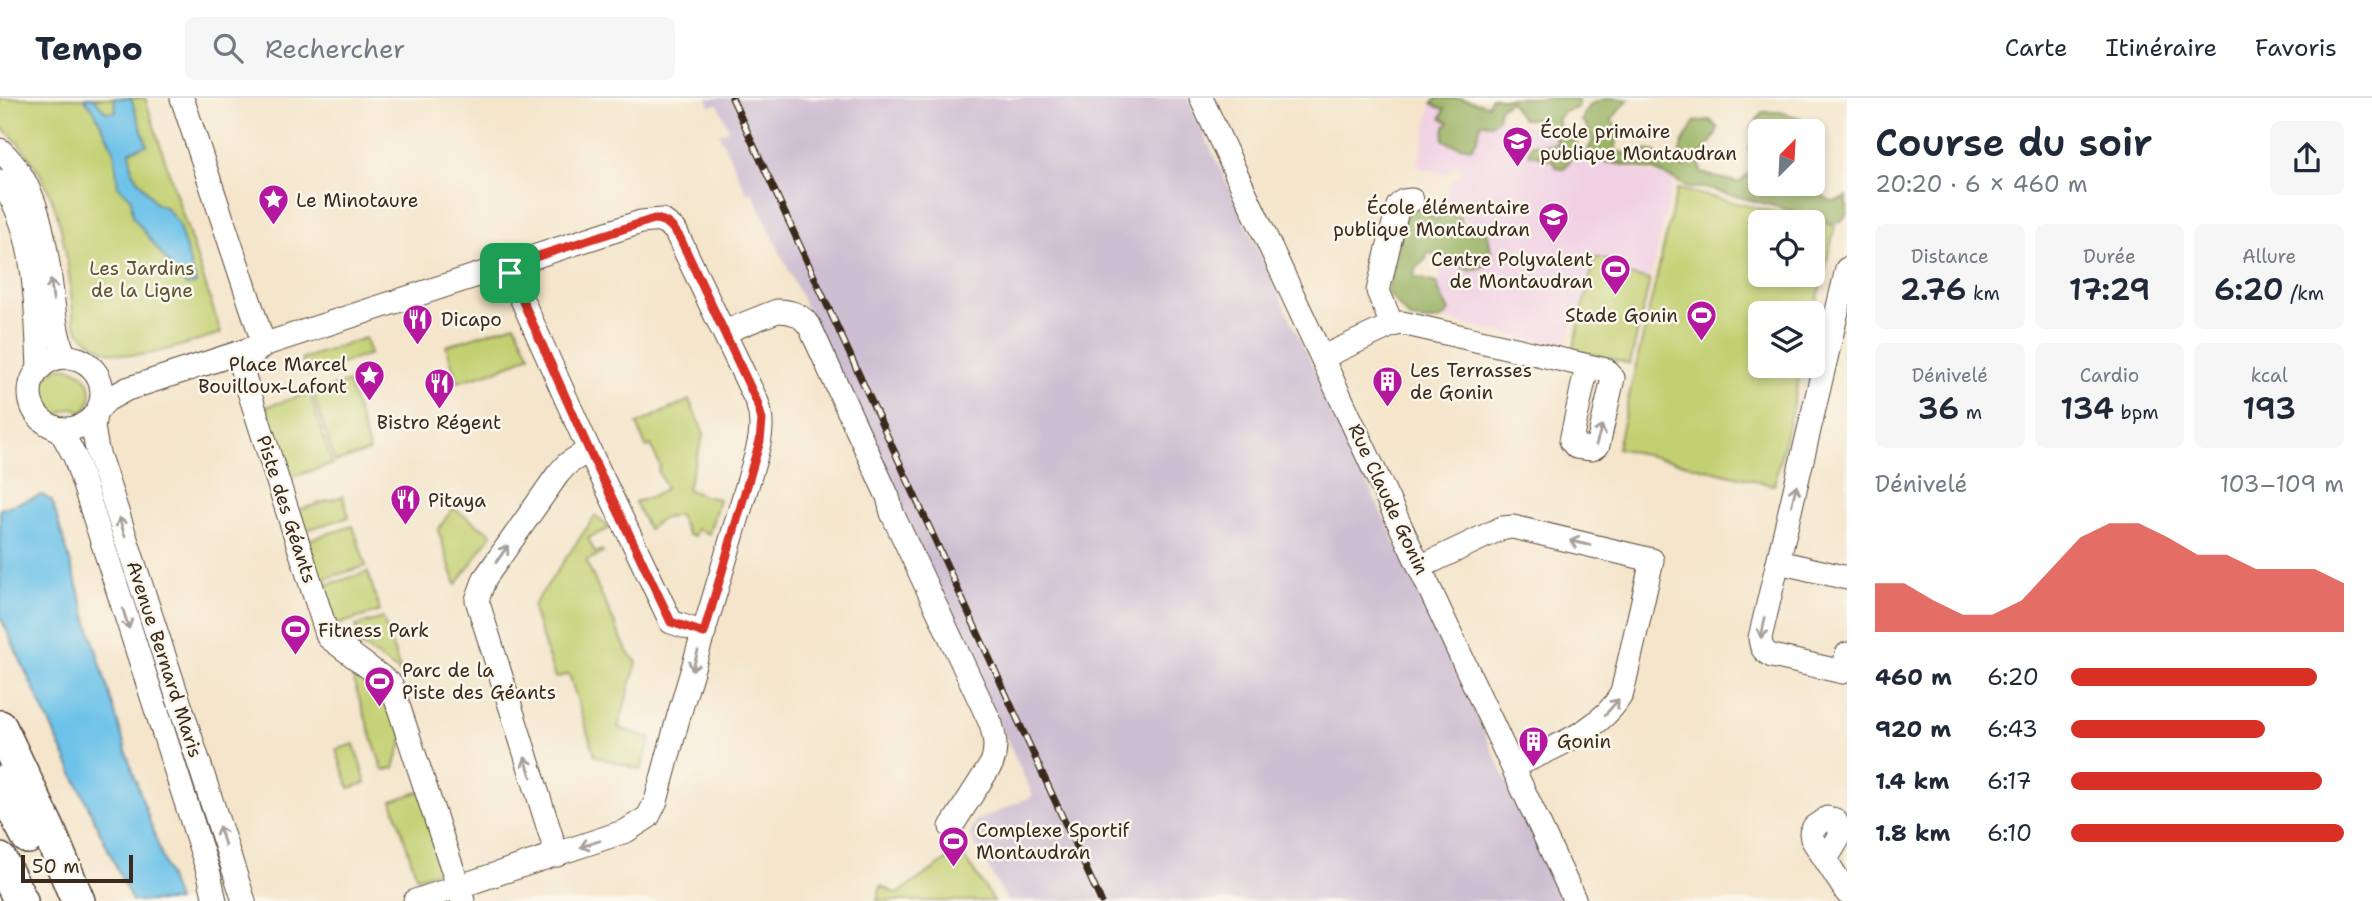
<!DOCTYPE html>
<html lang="fr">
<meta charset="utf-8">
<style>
body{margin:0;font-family:"Shantell Sans",sans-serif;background:#f6f6f7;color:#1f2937;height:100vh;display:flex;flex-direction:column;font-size:26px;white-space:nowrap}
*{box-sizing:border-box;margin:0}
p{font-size:23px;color:#747a83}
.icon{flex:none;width:38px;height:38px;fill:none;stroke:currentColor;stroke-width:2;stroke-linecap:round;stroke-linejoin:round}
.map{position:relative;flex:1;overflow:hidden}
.drawer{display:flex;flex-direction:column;background:#fff;width:525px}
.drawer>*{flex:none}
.needle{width:46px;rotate:24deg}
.buttons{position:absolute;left:1748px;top:21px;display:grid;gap:14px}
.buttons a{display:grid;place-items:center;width:77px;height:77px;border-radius:10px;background:#fff;box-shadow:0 4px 10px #0003;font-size:35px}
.scale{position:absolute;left:21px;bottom:18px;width:112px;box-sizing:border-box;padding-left:7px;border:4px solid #3b2a1e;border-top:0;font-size:19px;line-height:24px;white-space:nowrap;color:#3b2a1e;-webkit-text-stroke:5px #fbf7ec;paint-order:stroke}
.pin{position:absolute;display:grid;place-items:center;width:60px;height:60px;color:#fff;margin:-30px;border-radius:14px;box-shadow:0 4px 10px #0006}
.round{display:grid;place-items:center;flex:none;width:74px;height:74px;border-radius:10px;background:#f6f6f7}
.overview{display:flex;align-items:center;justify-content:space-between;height:119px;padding:0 28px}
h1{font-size:38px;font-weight:600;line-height:52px}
.figures{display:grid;grid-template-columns:repeat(3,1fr);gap:10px;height:119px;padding:7px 28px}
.figures div{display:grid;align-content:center;border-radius:10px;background:#f6f6f7;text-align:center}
.figures b{font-size:30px;font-weight:600}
.figures small{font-size:19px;font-weight:400}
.figures p{font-size:19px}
.chart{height:196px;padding:14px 28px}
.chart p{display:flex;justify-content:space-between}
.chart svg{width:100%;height:126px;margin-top:7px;fill:#d93025;opacity:.7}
ul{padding:0 28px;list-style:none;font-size:23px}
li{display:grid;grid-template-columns:112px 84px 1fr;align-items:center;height:52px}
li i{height:18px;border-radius:9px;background:#d93025}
header{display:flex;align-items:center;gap:42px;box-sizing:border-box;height:98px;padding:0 35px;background:#fff;border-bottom:2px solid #e0e1e3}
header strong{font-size:33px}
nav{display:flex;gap:38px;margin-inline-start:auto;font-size:24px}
.search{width:490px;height:63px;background:#f6f6f7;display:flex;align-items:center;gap:18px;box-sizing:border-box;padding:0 24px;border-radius:10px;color:#747a83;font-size:26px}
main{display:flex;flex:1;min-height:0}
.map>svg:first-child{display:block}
</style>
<header>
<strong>Tempo</strong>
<div class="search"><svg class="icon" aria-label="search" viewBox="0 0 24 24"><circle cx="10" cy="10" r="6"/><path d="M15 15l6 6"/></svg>Rechercher</div>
<nav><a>Carte</a><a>Itinéraire</a><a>Favoris</a></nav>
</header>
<main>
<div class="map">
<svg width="1847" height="803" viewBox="0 0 1847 803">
<rect width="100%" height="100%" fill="#fbf7ec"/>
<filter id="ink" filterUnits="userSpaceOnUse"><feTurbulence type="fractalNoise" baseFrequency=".0143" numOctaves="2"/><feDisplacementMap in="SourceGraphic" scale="14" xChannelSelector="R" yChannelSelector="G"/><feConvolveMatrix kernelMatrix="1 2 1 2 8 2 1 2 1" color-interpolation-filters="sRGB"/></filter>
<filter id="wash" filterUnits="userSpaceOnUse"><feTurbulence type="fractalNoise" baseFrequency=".00686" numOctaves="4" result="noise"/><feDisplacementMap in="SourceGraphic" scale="28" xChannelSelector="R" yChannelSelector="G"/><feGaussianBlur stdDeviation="1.57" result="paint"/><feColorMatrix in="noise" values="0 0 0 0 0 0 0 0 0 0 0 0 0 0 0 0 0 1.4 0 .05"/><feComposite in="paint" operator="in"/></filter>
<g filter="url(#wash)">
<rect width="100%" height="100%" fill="#f4e5cb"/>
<!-- built -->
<path fill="#f1d0e3" d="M1432 5 1550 33 1564 54 1674 81 1650 182 1618 175 1620 165 1596 160 1582 215 1575 214 1566 250 1430 218 1452 129 1471 134 1474 124 1452 118 1455 106 1446 104 1451 83 1463 73 1458 67 1447 76 1417 69Z"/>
<!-- industrial -->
<path fill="#cebed1" d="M707 0H1187L1563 803H1007L970 737 976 723 1033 698 752 94 747 96 719 36 729 31 718 6 710 8Z"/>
<!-- green -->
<g fill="#c3d072" stroke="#7f7d48" stroke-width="2" fill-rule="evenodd">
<path d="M0 0H145L221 235C183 246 132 271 95 247 86 241 78 235 74 224 67 151 61 77 0 28Z"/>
<path d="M1677 91 1835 128 1813 221V215H1760V268H1802L1774 387 1617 350ZM1760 124H1813V177H1760Z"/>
<path d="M1595 159 1621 165 1619 175 1650 182 1630 266 1573 252Z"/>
<path d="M515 226 530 257 498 272 458 284 446 248Z"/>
<path d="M365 240 370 256 307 277 302 261Z"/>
<path d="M62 269C88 270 100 294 83 315L75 310 63 313 58 321C31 308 33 278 62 269Z"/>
<path d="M348 284 370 353 335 364 313 295Z"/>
<path d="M310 295 332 366 289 380 266 309Z"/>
<path d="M689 302 704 335 687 391 703 398 719 401 709 436 697 431 694 438 688 437 679 417 662 421 648 431 635 404 652 399 666 390 658 373 660 368 651 347 646 349 637 326Z"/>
<path d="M343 398 349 419 306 432 299 412Z"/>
<path d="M453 410 492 436 456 487 438 432Z"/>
<path d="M595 418 610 430 588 440 595 455 602 452 603 455 586 463 628 555 637 564 618 630 651 640 641 672 595 658 569 576 555 580 534 514 533 508Z"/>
<path d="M353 428 366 468 320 482 308 442Z"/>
<path d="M368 474 380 513 336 527 323 488Z"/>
<path d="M383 520 401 575 362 548 356 528Z"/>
<path d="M354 563 388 589 404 638 394 670 383 673 349 570Z"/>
<path d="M354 646 366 685 349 690 336 652Z"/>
<path d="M421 693 446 770 417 780 392 703Z"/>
<path d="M960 753 994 803H877L881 788 897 796Z"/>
</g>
<!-- forest -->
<g fill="#9ab264" stroke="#6a6e41" stroke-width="2">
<path d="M1437 0H1459L1488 7 1491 0H1574L1578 2V10L1563 14 1557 22 1565 41 1575 42 1578 50 1564 71 1556 69 1553 62H1543L1539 57H1531L1529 54 1532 46 1549 47 1558 45 1550 33 1539 31 1536 21H1522L1510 3 1500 10 1498 21 1491 26 1481 25 1477 41 1471 50 1451 46 1443 41 1445 29 1449 24 1441 20 1445 11 1438 9 1432 5Z"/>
<path d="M1609 0 1629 1 1611 22 1619 30 1615 53 1638 58 1644 52 1657 54V64L1684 69 1685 62 1680 58C1679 45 1689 37 1694 24L1710 22 1718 30C1713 51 1696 47 1701 75L1739 85 1750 75 1759 78 1760 86 1763 87 1787 93 1797 86H1805L1802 94 1806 97 1815 92C1827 102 1832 107 1847 99V116L1841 124 1832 125 1819 120 1704 90H1687L1674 81 1653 72 1590 61 1587 53 1593 42 1588 36 1587 28 1582 23C1587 6 1593 4 1609 0Z"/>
<path d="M1762 14H1780L1801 20 1806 33H1760V59L1752 61 1748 50 1756 43 1758 34 1752 30Z"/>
<path d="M1418 110 1436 121 1448 114 1459 119 1467 137 1482 130 1488 136 1492 159 1487 167 1470 173 1463 170 1456 161 1439 159 1428 154 1426 161 1415 171 1414 179 1437 185 1440 196 1449 213C1441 228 1424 222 1410 221L1387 194 1405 118Z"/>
</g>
<!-- water -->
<g fill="#6dc2e9" stroke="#547684" stroke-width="2">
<path d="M84 0H94L106 14H116L114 0H131L147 47 130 53 132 73 156 106 165 109 178 125 196 185 186 188 133 119 131 100 118 88 114 52 93 11Z"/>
<path d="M42 397 52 403 129 662 177 803H132L0 518V411Z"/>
</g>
</g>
<g filter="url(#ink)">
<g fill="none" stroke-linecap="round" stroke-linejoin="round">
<defs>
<g id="minor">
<path d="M182 0 264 247 246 261 242 272 328 539 391 586 463 803"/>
<path d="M1201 0 1575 803"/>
<path d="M0 52C39 86 46 147 52 196 55 218 56 238 65 259"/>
<path d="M0 83C37 129 36 213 39 270"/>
<path d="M507 168 589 352 671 524 704 535"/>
<path d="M1847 171 1760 540C1761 549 1763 554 1772 558L1843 574 1847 556"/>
<path d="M1392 227 1378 193 1398 108 1403 103 1412 102"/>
<path d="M724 234 777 213C792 213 802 217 810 229L888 399 892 415 991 626C995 640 997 651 992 665L951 729"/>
<circle cx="66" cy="295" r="36"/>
<path d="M1323 259 1392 227 1402 225 1606 272 1613 280 1598 347 1592 351 1576 349 1571 343 1587 268"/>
<path d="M100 309 107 302 127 291 641 124 662 122 675 132 757 304C764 324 761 340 755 361L679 617 656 703 648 719 626 733 415 803"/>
<path d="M95 317 93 329 97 352 244 803"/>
<path d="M54 329 63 337 75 359 209 776 215 803"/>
<path d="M1779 464 1847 480"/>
<path d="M1420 469 1502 430 1513 429 1652 462 1622 595C1601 634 1550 650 1513 669"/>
<path d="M557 757 477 502 485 480 558 376 567 366 589 352"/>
<path d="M1827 763C1829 751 1839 745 1841 733L1835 722 1827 720 1814 729 1811 735 1812 741 1847 795"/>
</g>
<g id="highway">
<path d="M0 629 48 731 78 803"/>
<path d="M0 685 28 739"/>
<path d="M0 762 21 803"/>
</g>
</defs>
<!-- minor casing -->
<use href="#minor" stroke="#574638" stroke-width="25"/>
<!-- highway casing -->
<use href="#highway" stroke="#574638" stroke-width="36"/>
<!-- minor -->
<use href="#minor" stroke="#fff" stroke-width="23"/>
<!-- highway -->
<use href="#highway" stroke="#fff" stroke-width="33"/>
<defs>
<path id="rail" d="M732 0 1101 803"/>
</defs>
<!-- rail casing -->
<use href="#rail" stroke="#3b2a1e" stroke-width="7"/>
<!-- rail -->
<use href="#rail" stroke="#fbf7ec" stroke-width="4.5" stroke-dasharray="13" stroke-linecap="butt"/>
</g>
<!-- one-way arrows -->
<defs><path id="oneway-shaft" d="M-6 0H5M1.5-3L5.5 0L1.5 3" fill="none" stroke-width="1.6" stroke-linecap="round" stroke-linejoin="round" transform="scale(1.75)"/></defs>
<g stroke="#a79f9a">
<use href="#oneway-shaft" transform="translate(52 192) rotate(-97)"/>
<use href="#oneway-shaft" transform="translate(1599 337) rotate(-73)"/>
<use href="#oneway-shaft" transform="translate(1794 397) rotate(-77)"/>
<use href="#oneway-shaft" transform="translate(122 429) rotate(-108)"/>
<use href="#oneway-shaft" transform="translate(1580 445) rotate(-167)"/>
<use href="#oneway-shaft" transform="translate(502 456) rotate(-55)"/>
<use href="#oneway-shaft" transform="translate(126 521) rotate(72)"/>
<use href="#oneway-shaft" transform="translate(1763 530) rotate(102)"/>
<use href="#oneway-shaft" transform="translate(695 563) rotate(107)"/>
<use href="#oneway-shaft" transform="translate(1612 609) rotate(-49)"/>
<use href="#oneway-shaft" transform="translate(528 669) rotate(-108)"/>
<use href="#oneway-shaft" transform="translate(222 738) rotate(-108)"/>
<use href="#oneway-shaft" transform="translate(590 746) rotate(162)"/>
</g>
</g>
<g fill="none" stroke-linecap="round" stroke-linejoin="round" filter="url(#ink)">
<defs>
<path id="route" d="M654 121C667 122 673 129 680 140L757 304 762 322 760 343 704 535 671 524 589 352 507 168Z"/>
</defs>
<!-- route casing -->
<use href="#route" stroke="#fff" stroke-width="14"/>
<!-- route -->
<use href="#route" stroke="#d93025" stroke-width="9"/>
</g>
<!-- icons -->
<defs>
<symbol id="school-pin" viewBox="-11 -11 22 30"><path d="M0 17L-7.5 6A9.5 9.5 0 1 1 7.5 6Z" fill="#b5179e" stroke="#fbf7ec"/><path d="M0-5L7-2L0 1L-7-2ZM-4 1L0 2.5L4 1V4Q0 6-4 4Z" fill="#fff"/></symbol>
<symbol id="sight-pin" viewBox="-11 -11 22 30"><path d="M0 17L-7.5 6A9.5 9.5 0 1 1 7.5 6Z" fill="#b5179e" stroke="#fbf7ec"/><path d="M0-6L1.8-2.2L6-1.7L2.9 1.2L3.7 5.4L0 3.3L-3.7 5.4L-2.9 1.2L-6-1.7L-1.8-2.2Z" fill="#fff"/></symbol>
<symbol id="stadium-pin" viewBox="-11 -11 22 30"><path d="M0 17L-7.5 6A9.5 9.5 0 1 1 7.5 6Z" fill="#b5179e" stroke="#fbf7ec"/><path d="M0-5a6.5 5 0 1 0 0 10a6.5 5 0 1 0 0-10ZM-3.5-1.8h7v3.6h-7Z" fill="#fff"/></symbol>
<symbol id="restaurant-pin" viewBox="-11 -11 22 30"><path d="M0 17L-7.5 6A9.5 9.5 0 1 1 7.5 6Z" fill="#b5179e" stroke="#fbf7ec"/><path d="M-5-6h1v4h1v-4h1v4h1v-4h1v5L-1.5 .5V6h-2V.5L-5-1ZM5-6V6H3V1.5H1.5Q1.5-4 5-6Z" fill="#fff"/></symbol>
<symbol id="building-pin" viewBox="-11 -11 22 30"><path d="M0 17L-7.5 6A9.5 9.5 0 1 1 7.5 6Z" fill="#b5179e" stroke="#fbf7ec"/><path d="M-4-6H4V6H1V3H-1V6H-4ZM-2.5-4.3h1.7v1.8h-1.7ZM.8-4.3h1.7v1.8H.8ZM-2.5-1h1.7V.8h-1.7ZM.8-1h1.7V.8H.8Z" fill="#fff"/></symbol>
</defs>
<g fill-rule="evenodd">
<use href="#school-pin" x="1500" y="26" width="35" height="47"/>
<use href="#sight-pin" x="256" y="84" width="35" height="47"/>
<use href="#school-pin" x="1536" y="102" width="35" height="47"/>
<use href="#stadium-pin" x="1598" y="154" width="35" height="47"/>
<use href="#stadium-pin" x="1684" y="200" width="35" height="47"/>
<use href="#restaurant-pin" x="400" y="204" width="35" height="47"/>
<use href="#sight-pin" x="352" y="260" width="35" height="47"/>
<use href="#building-pin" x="1370" y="266" width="35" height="47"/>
<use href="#restaurant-pin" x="422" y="268" width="35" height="47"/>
<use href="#restaurant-pin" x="388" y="384" width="35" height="47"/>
<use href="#stadium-pin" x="278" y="514" width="35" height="47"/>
<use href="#stadium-pin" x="362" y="566" width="35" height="47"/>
<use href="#building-pin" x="1516" y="626" width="35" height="47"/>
<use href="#stadium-pin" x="936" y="726" width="35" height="47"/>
</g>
<g text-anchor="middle" stroke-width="5" stroke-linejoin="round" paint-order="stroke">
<!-- poi labels -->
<g font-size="19" fill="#3b2a1e" stroke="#fbf7ec" text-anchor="start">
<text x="1540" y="40">École primaire<tspan x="1540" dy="22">publique Montaudran</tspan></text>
<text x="296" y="109">Le Minotaure</text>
<text x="1530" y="116" text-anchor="end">École élémentaire<tspan x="1530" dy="22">publique Montaudran</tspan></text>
<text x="1593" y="168" text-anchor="end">Centre Polyvalent<tspan x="1593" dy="22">de Montaudran</tspan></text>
<text x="1678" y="224" text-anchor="end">Stade Gonin</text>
<text x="441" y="228">Dicapo</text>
<text x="347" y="273" text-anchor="end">Place Marcel<tspan x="347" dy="22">Bouilloux-Lafont</tspan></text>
<text x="1410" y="279">Les Terrasses<tspan x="1410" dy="22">de Gonin</tspan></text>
<text x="439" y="331" text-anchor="middle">Bistro Régent</text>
<text x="428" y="409">Pitaya</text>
<text x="318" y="539">Fitness Park</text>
<text x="402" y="579">Parc de la<tspan x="402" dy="22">Piste des Géants</tspan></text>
<text x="1557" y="650">Gonin</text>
<text x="976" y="739">Complexe Sportif<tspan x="976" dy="22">Montaudran</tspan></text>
</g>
<!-- park labels -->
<g font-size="19" fill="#5d5433" stroke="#fbf7ec">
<text x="142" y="177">Les Jardins<tspan x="142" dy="22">de la Ligne</tspan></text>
</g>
<!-- street labels -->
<g font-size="19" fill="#3b2a1e" stroke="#fbf7ec">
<text transform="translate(1389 401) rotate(65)" y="7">Rue Claude Gonin</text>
<text transform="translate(287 411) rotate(72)" y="7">Piste des Géants</text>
<text transform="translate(165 561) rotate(72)" y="7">Avenue Bernard Maris</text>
</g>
</g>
</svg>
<div class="buttons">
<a><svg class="needle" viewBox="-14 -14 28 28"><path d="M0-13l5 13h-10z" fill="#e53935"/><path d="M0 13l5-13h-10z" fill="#747a83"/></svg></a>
<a><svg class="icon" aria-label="locate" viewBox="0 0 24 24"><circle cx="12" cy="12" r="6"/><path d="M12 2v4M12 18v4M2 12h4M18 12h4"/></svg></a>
<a><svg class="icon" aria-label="layers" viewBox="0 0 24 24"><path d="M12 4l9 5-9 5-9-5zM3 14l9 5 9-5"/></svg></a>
</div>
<div class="scale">50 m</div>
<div class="pin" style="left:510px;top:175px;background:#1e9e55"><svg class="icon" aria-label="arrive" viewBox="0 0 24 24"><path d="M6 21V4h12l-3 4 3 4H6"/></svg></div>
</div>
<section class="drawer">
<div class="overview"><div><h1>Course du soir</h1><p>20:20 · 6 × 460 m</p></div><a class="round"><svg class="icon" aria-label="share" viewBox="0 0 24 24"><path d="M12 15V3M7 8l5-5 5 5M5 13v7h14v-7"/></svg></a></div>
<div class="figures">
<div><p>Distance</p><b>2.76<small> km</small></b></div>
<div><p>Durée</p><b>17:29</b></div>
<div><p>Allure</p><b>6:20<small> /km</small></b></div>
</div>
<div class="figures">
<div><p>Dénivelé</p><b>36<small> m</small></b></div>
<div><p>Cardio</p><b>134<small> bpm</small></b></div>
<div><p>kcal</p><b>193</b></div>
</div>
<div class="chart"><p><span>Dénivelé</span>103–109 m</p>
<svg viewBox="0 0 160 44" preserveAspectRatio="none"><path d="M0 44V27L10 27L20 33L30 38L40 38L50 33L60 22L70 11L80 6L90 6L100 11L110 17L120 17L130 22L140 22L150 22L160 27V44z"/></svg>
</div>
<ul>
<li><b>460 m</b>6:20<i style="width:90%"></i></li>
<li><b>920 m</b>6:43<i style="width:71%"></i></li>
<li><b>1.4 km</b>6:17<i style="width:92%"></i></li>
<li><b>1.8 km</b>6:10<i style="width:100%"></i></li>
</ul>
</section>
</main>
